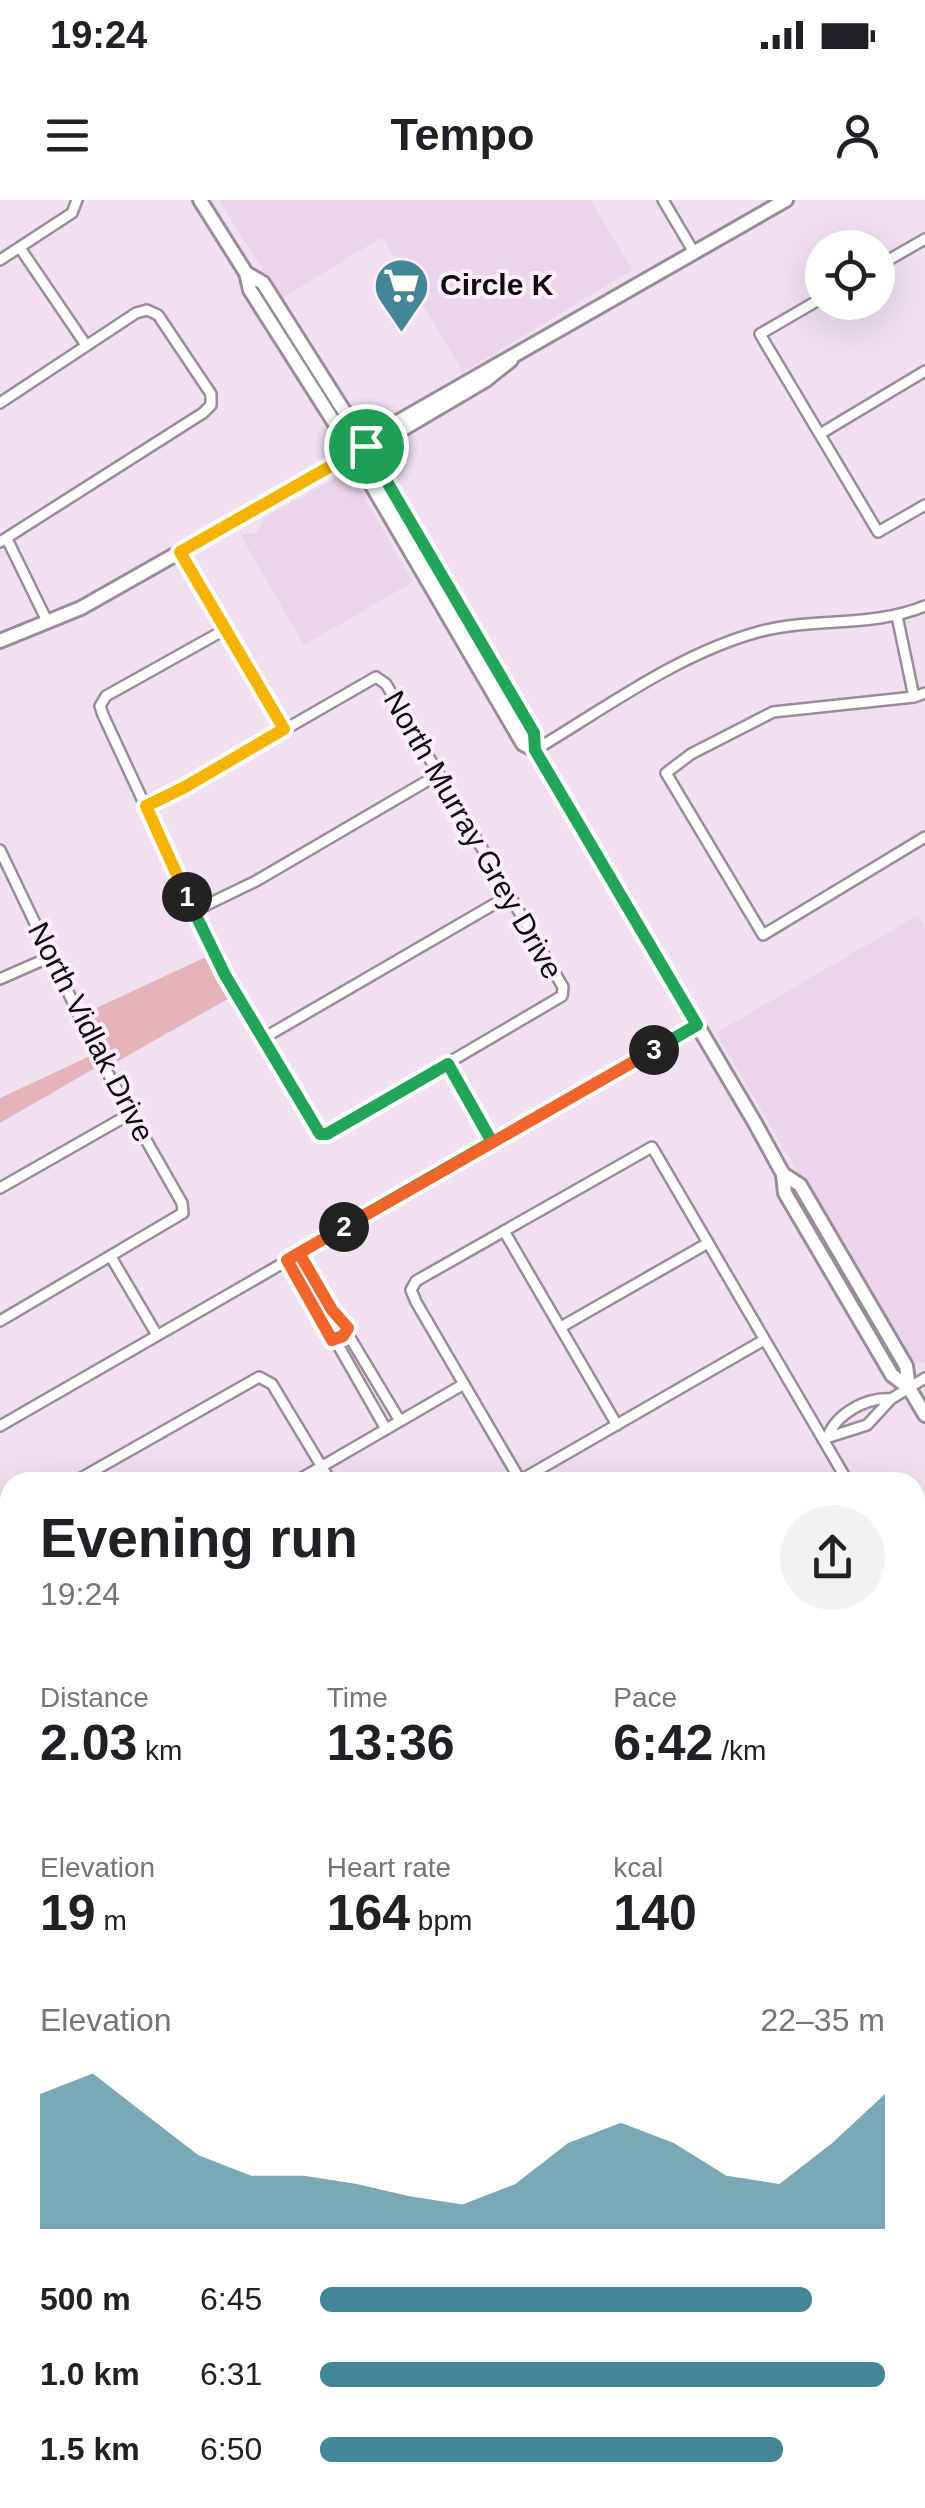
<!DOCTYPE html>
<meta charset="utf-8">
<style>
body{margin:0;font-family:Arial,sans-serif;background:#f2f2f2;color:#202124;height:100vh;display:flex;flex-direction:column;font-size:38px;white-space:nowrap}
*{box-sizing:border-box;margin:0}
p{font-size:32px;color:#757577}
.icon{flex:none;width:55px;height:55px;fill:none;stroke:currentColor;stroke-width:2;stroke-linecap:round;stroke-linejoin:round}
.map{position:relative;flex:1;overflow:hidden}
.panel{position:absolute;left:0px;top:1272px;width:925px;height:1038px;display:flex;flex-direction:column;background:#fff;border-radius:30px 30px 0 0;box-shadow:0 10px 40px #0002}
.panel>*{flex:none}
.buttons{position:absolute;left:805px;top:30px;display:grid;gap:20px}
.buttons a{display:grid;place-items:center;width:90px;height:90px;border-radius:50%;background:#fff;box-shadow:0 10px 40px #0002;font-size:50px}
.pin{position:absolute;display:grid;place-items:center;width:85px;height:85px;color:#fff;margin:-42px;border:5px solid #fff;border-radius:50%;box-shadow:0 2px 10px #0007}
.km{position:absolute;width:50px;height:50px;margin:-25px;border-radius:50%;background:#222;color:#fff;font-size:28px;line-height:50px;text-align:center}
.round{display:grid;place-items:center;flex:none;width:105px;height:105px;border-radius:52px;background:#f2f2f2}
.summary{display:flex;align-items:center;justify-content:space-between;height:170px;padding:0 40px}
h1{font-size:55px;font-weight:800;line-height:75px}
.metrics{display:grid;grid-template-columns:repeat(3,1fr);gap:15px;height:170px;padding:10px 40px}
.metrics div{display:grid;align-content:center}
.metrics b{font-size:50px;font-weight:800}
.metrics small{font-size:28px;font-weight:400}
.metrics p{font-size:28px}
.chart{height:280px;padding:20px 40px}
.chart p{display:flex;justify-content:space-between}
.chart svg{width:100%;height:180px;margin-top:10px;fill:#438696;opacity:.7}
ul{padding:0 40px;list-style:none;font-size:32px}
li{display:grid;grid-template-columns:160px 120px 1fr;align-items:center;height:75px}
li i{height:25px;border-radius:12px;background:#438696}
.status{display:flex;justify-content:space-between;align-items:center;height:70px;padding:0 50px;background:#fff;direction:ltr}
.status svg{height:28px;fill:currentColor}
header{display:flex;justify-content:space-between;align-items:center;height:130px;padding:0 40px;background:#fff;font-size:45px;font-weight:800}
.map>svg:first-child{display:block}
</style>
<div class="status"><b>19:24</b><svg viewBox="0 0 49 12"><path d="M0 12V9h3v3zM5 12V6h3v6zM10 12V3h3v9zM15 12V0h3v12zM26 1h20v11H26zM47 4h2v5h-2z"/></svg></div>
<header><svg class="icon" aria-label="menu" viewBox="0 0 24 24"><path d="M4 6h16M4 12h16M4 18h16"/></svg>Tempo<svg class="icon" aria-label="person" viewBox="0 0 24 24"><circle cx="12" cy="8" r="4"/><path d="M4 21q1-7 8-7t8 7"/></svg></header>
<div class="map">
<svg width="925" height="2308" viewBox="0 0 925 2308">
<rect width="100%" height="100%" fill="#f0e0f0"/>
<!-- built -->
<g fill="#ebd5eb">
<path d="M219 0H591L632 70 463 172 382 37 281 99Z"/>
<path d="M345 273 351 275 413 382 304 445 241 336 249 332 255 334 266 317Z"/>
<path d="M918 715 925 727V1162L920 1163 909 1159 878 1099 835 1035 716 833Z"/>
</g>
<!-- green -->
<g fill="#e4b4ba">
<path d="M208 756 231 797 113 864 88 812Z"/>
<path d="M90 856 95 868 0 923V898Z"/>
</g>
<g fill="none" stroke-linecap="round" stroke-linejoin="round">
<defs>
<g id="street">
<path d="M663 0 695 54"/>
<path d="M20 48 86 145"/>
<path d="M0 60 72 13 77 0"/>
<path d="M878 66 925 39"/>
<path d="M822 98 760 134 878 332 925 305"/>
<path d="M0 203 136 113 147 110 158 115 211 194V205L203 213 0 342"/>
<path d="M820 234 925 171"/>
<path d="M7 339 48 423"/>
<path d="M180 352 284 529"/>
<path d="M897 416 914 497"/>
<path d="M925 493 914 497 773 512 691 554 666 573 763 735 925 637"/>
<path d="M535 550C607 507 678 454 758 432 813 417 872 428 925 406"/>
<path d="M145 606 185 587 376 477 386 484 563 787 562 796 327 934H320L315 929 216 758 103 515 100 506 106 496 226 429"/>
<path d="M0 650 102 863 182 1003 183 1013 0 1121"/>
<path d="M194 711 256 681 439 574"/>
<path d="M0 779 50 757"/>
<path d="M262 839 510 695"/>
<path d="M448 864 492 941"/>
<path d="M0 988 130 914"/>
<path d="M504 1031 617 1225"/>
<path d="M299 1053 332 1110 344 1121 349 1136 400 1221"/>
<path d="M111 1057 157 1135"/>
<path d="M287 1060 321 1116 324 1128 338 1145 386 1229"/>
<path d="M561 1127 708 1043"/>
<path d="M0 1226 697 825"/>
<path d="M828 1236C837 1213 867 1197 891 1199"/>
<path d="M823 1239 867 1225 891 1199 925 1178"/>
<path d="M520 1280 416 1102 411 1090 416 1081 652 947 848 1282"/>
<path d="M519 1281 764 1140"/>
<path d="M74 1282 259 1177 272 1184 331 1282"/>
<path d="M295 1282 464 1184"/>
<path d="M915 1313 925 1330"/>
<path d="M0 1339 5 1325 10 1321"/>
<path d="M919 1404 925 1415"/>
<path d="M915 1592 925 1580"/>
<path d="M915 1657 925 1662"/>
<path d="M0 1692 10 1710"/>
<path d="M0 1831 10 1827"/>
<path d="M0 1985H10"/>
<path d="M915 2051 925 2048"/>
<path d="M0 2140H10"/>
<path d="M915 2195 925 2189"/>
<path d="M0 2257H10"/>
<path d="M517 2300 523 2308"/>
<path d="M697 2300 701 2308"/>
<path d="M31 2308V2300"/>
<path d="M198 2308V2300"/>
<path d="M318 2308 322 2300"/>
<path d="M615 2308 623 2300"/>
<path d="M718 2308 732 2300"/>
</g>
<g id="secondary">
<path d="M200 0 246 73 263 83 373 257 534 533 535 550"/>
<path d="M246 73 250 90 346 241 523 544 535 550 755 923 783 974 785 993 892 1175 909 1188"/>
<path d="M367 246 373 236 786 0"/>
<path d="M0 441 81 408 367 246 379 243 486 180 511 160"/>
<path d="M783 974 800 985 906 1166 909 1188 925 1215"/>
<path d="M0 1541 10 1550"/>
<path d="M115 2300V2308"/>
</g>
</defs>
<!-- street casing -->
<use href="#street" stroke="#9b8c9b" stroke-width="14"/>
<!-- secondary casing -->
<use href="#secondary" stroke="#9b8c9b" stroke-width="18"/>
<!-- street -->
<use href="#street" stroke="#fff" stroke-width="9"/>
<!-- secondary -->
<use href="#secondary" stroke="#fff" stroke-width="12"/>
<!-- rail -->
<g stroke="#716771" stroke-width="2.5" stroke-dasharray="12 12" stroke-linecap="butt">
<path d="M0 1466 10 1470"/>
<path d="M915 1821 925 1825"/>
</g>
</g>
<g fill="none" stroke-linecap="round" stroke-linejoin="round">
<defs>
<path id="split-1" d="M187 697 146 606 185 587 284 529 180 352 366 246"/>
<path id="split-2" d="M187 697 225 775 320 934H327L448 864 492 942 344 1027"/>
<path id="split-3" d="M344 1027 287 1060 332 1140 343 1136 348 1128 332 1110 299 1053 654 850"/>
<path id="split-4" d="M366 246 534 533 535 550 697 825 654 850"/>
</defs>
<!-- split-1 casing -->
<use href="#split-1" stroke="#fff" stroke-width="20"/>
<!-- split-2 casing -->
<use href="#split-2" stroke="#fff" stroke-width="20"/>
<!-- split-3 casing -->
<use href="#split-3" stroke="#fff" stroke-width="20"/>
<!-- split-4 casing -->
<use href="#split-4" stroke="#fff" stroke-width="20"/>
<!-- split-1 -->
<use href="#split-1" stroke="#f5b400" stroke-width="12"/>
<!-- split-2 -->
<use href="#split-2" stroke="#22a559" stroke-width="12"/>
<!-- split-3 -->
<use href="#split-3" stroke="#f0652b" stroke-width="12"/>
<!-- split-4 -->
<use href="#split-4" stroke="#22a559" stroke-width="12"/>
</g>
<!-- icons -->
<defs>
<symbol id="supermarket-pin" viewBox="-11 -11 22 30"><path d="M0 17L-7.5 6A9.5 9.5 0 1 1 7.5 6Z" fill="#438696" stroke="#feedfd"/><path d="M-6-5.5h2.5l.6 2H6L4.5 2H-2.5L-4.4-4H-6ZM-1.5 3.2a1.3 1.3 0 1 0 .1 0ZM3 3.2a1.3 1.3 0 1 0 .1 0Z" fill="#fff"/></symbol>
</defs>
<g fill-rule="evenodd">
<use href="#supermarket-pin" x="370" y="54" width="63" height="86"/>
</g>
<g text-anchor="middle" stroke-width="8" stroke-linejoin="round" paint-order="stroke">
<!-- poi labels -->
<g font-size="30" font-weight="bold" fill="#0f0a0f" stroke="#feedfd" text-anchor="start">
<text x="440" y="95">Circle K</text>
</g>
<!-- street labels -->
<g font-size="30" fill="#0f0a0f" stroke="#feedfd">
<text transform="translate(473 635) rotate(60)" y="10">North Murray Grey Drive</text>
<text transform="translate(91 832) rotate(63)" y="10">North Vidlak Drive</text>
</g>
</g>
</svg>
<div class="buttons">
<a><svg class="icon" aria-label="locate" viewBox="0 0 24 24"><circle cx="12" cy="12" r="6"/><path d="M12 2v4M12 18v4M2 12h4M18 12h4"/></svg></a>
</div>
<div class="pin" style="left:366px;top:246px;background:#1e9e55"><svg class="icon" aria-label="arrive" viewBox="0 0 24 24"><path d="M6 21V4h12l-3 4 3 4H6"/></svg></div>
<b class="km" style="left:187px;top:697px">1</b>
<b class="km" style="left:344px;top:1027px">2</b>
<b class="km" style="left:654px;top:850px">3</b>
<section class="panel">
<div class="summary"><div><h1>Evening run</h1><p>19:24</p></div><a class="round"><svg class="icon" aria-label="share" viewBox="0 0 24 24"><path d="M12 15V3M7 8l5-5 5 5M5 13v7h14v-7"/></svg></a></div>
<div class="metrics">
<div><p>Distance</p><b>2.03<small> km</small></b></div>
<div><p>Time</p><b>13:36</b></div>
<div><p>Pace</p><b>6:42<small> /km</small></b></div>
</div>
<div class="metrics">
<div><p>Elevation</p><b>19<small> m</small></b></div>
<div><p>Heart rate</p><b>164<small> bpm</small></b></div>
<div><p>kcal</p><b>140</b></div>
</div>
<div class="chart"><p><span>Elevation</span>22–35 m</p>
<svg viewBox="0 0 160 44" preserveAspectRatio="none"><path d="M0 44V11L10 6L20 16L30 26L40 31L50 31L60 33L70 36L80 38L90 33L100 23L110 18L120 23L130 31L140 33L150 23L160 11V44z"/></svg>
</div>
<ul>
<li><b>500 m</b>6:45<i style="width:87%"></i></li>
<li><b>1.0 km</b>6:31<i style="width:100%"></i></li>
<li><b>1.5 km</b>6:50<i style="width:82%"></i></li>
</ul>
</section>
</div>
